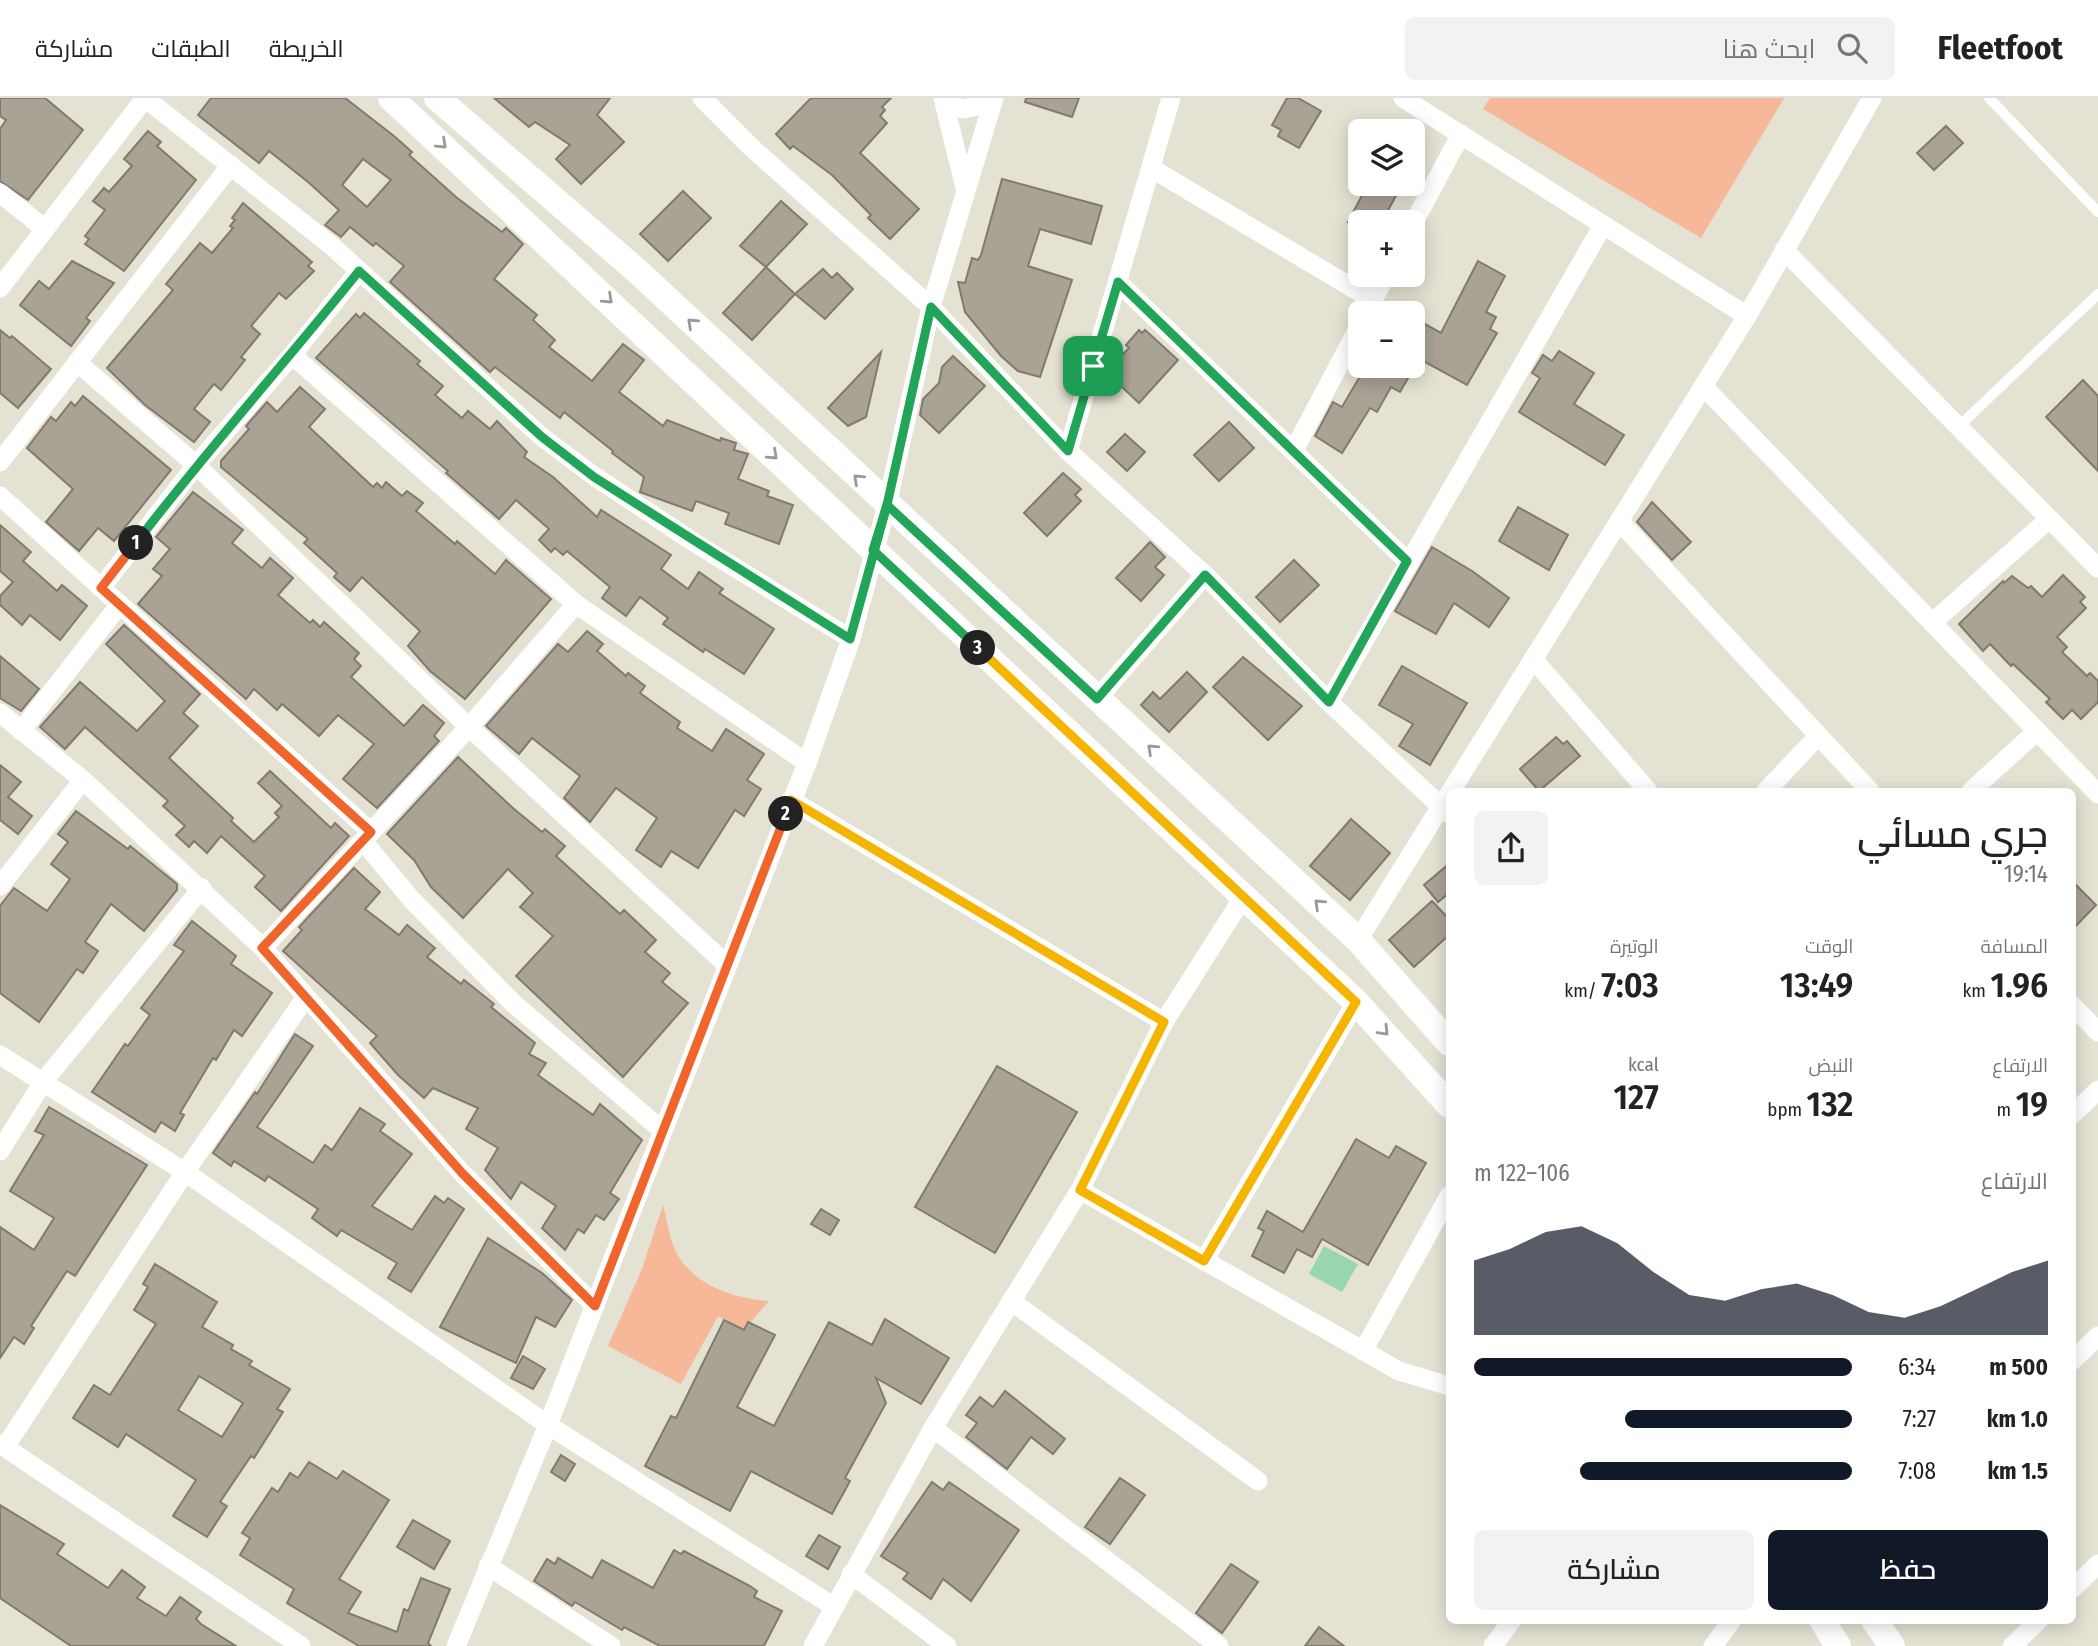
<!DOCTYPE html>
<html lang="ar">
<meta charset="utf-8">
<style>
body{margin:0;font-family:"Fira Sans Condensed",Cairo,sans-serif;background:#f2f2f2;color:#222;direction:rtl;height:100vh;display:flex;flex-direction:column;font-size:26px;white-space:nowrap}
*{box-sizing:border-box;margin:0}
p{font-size:23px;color:#767676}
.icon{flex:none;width:38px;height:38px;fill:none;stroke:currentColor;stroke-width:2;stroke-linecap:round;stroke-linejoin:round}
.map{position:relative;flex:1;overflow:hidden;direction:ltr}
.sheet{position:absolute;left:1446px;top:690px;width:630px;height:836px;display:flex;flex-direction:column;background:#fff;border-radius:10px;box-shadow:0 4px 18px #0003;direction:rtl}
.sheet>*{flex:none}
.controls{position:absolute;left:1348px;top:21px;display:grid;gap:14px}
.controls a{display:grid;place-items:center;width:77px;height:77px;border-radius:10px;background:#fff;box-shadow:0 4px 18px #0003;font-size:35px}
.pin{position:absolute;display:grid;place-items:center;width:60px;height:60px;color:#fff;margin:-30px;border-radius:14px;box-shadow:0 4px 10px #0006}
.km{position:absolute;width:35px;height:35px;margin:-18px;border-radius:50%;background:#222;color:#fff;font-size:19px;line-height:35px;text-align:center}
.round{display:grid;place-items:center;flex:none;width:74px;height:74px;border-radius:10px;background:#f2f2f2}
.headline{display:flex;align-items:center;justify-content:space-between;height:119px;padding:0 28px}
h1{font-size:38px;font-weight:600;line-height:52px}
.figures{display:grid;grid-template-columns:repeat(3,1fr);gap:10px;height:119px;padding:7px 28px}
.figures div{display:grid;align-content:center}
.figures b{font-size:35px;font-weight:600}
.figures small{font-size:19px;font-weight:400}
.figures p{font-size:19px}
.chart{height:196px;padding:14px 28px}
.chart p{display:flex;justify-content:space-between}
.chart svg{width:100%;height:126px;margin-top:7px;fill:#111827;opacity:.7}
.cta{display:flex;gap:14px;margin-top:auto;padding:14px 28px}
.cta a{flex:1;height:80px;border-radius:10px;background:#111827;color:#fff;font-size:28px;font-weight:600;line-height:80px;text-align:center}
.cta a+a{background:#f2f2f2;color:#222}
ul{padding:0 28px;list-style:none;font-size:23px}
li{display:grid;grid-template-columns:112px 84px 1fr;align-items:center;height:52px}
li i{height:18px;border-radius:9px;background:#111827}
header{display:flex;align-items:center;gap:42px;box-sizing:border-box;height:98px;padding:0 35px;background:#fff;border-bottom:2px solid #e0e0e0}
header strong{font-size:33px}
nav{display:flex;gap:38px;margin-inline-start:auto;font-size:24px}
.search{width:490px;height:63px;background:#f2f2f2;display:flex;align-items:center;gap:18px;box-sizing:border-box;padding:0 24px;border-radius:10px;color:#767676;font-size:26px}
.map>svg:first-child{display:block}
</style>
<header>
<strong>Fleetfoot</strong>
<div class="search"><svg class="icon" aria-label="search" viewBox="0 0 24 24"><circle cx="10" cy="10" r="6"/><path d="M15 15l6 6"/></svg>ابحث هنا</div>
<nav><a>الخريطة</a><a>الطبقات</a><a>مشاركة</a></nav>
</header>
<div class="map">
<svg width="2098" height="1548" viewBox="0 0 2098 1548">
<rect width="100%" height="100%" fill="#e3e2d3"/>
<!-- green -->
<g fill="#f7b89a">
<path d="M1490 0H1784L1701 140 1483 11Z"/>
<path d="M663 1107C667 1121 669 1140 676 1154 693 1187 735 1201 769 1203L744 1232 718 1218 681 1286 608 1248 642 1171Z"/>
</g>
<!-- water -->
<path fill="#97d6b0" d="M1324 1148 1358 1166 1342 1194 1309 1176Z"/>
<!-- building -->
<g fill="#aba296" stroke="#82796f" stroke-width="2" fill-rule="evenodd">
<path d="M0 0H45L83 32 28 102 0 83V31L6 22 0 18Z"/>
<path d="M211 0H345L394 38 412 54 409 57 456 99 502 134 506 130 523 146 494 181 537 217 533 222 555 242 549 249 592 283 623 246 644 262 619 294 663 328 667 322 720 343 721 340 736 345 734 352 748 356 738 381 769 393 767 398 793 407 779 446 725 426 729 415 696 403 692 413 640 394 644 379 612 355 613 353 564 314 560 320 495 269 490 274 390 184 404 168 376 145 373 148 350 129 341 139 325 127 339 112 308 84 269 53 259 65 198 17ZM363 61 391 82 367 109 342 87Z"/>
<path d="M494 0H610L597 17 624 44 581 86 556 61 570 47 535 24 529 29Z"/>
<path d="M811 0H891L882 9 885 12 880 18 887 25 860 55 919 111 890 141 868 120 871 117 832 77 793 48 790 51 776 36Z"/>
<path d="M1026 0H1079L1072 19 1025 4Z"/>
<path d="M1287 0H1298L1321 13 1299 50 1278 38 1281 32 1272 27Z"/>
<path d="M1946 28 1963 45 1934 72 1917 55Z"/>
<path d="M148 33 161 44 157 48 196 82 124 173 85 146 89 141 85 138 105 112 93 103 104 90 109 94 132 68 124 61Z"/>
<path d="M1002 81 1102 108 1091 146 1040 131 1028 168 1072 182 1040 279 1018 273 1001 258 965 214 958 184 965 185 972 160 978 162 981 157Z"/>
<path d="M1368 86H1402L1382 124H1348Z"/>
<path d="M683 93 711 120 668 163 640 136Z"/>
<path d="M781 103 807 126 766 169 740 148Z"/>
<path d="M243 105 312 164 308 168 314 173 286 201 279 195 251 228 260 236 241 259 245 262 221 292 214 286 194 311 210 324 194 344 145 307 107 270 173 192 166 186 200 145 212 155 233 130 230 128 235 122 232 120Z"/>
<path d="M72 163 114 185 86 220 90 223 71 248 20 207 39 183 49 191Z"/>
<path d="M1478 163 1505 178 1486 214 1496 219 1490 231 1497 235 1467 287 1412 257V219L1441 235Z"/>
<path d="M766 169 795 196 752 242 723 215Z"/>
<path d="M823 171 832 180 837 175 853 191 825 221 795 196Z"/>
<path d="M364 215 420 263 417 266 443 288 435 297 462 320 468 313 490 331 497 323 527 354 524 359 553 379 597 419 601 412 671 457 661 471 688 491 699 474 723 491 719 495 774 531 744 576 705 551 703 554 663 526 668 520 640 499 626 518 602 500 610 489 567 453 563 457 555 450 551 454 539 442 549 431 516 402 499 421 446 375 448 373 316 260 356 216 360 220Z"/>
<path d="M0 232 10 240 12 238 51 271 18 310 0 295Z"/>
<path d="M1139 232 1142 235 1145 232 1178 262 1139 305 1106 274 1129 250 1126 247Z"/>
<path d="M1559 253 1594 275 1574 306 1624 337 1605 367 1519 314 1540 280 1532 275 1543 257 1552 263Z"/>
<path d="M881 254 866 319 848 328 828 310Z"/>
<path d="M953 258 985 288 939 335 920 317 923 301 939 285 942 269Z"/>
<path d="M1366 268H1415L1400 294 1391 289 1377 314 1370 310 1342 355 1315 338 1333 304 1342 309Z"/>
<path d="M2083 282 2098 298V373L2046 319Z"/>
<path d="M300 289 325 311 309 329 373 389 377 385 382 390 386 384 402 398 407 393 423 405 416 413 455 446 457 443 495 476 506 462 551 501 465 601 430 573 408 548 420 533 362 479 350 493 334 479 337 475 304 445 308 441 221 369V363L249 331 246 328 267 304 277 314Z"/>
<path d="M83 298 171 372 114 443 98 430 79 453 46 424 73 391 27 350 51 319 56 323 71 304 75 308Z"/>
<path d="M1229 324 1254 350 1219 383 1194 357Z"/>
<path d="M1125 336 1145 354 1127 373 1107 354Z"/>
<path d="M1063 375 1081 391 1075 397 1081 403 1047 438 1024 415Z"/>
<path d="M193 394 243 432 232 445 262 470 270 460 293 480 278 497 310 525 313 522 320 529 324 524 359 555 354 561 361 568 351 579 404 628 423 607 444 625 434 638 439 643 377 710 343 681 374 646 338 617 319 638 282 606 277 612 254 591 246 601 138 506 162 478 153 471 170 451 156 439Z"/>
<path d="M1652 404 1691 444 1672 462 1637 424Z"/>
<path d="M1518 409 1568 437 1549 472 1499 443Z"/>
<path d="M0 427 31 454 23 463 57 493 62 487 87 508 60 542 30 517 22 527 0 507V498L13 484 0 473Z"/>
<path d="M1150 444 1165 459 1155 469 1164 477 1141 503 1116 480Z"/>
<path d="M1432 449 1472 473 1509 500 1489 529 1454 505 1436 536 1395 513Z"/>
<path d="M1294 462 1319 487 1280 524 1256 499Z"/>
<path d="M2063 477 2085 499 2080 504 2086 510 2057 539 2067 549 2062 554 2087 578 2090 575 2098 583V604L2081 621 2072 612 2063 621 2046 604 2050 601 2013 566 2011 568 1990 546 1983 553 1959 526 2003 483 2004 485 2012 478 2028 490 2031 488 2042 499Z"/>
<path d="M124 527 200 596 183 615 198 628 169 660 233 720 231 723 254 744 279 719 275 715 282 708 258 685 270 673 331 730 335 725 349 738 281 813 255 789 265 778 221 738 207 755 194 743 189 749 176 737 185 728 163 708 168 703 85 629 65 651 40 629 80 584 137 633 165 603 106 546Z"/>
<path d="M587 533 603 546 597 553 626 578 628 575 645 588 640 595 680 624 677 630 712 653 726 631 764 656 747 682 761 691 744 718 735 712 698 770 671 753 661 769 636 752 657 720 616 690 590 724 564 700 580 678 532 640 519 656 486 628 558 546 568 554Z"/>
<path d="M0 558 39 591 21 613 0 600Z"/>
<path d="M1243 559 1302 608 1268 642 1213 589Z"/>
<path d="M1402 568 1467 605 1430 667 1399 648 1413 626 1379 607Z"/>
<path d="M1187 574 1207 594 1169 634 1141 607 1153 594 1160 601Z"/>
<path d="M1556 639 1563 646 1567 643 1580 658 1539 693 1520 671Z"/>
<path d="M458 659 514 711 542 734 545 731 565 748 556 758 620 816 624 812 656 842 645 854 670 875 662 884 688 905 623 979 516 878 553 838 520 809 533 795 508 771 463 820 431 789 414 762 387 736Z"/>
<path d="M0 667 21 684 8 699 32 718 18 736 0 722Z"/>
<path d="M76 713 128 751 130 748 177 786V792L144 833 111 806 85 844 98 853 83 875 77 871 39 924 0 895V808L14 790 47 813 70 781 51 766 68 744 58 736Z"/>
<path d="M1351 721 1390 755 1350 802 1310 768Z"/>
<path d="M1449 766V795L1438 804 1424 787Z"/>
<path d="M354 770 380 794 365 811 399 837 407 827 435 850 427 859 461 886 464 882 494 906 491 909 535 945 529 956 546 965 538 977 593 1017 600 1006 642 1042 610 1095 619 1101 604 1122 596 1117 584 1135 578 1131 565 1152 542 1130 556 1108 521 1084 511 1101 485 1072 498 1050 466 1031 478 1010 433 990 424 1000 398 977 370 945 377 938 283 853 302 832 299 829Z"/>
<path d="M2072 783 2096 807 2072 832Z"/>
<path d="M1432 803 1449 821V837L1414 869 1389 842Z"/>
<path d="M192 823 236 858 231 866 272 895 242 938 234 932 216 962 213 960 180 1015 184 1017 175 1033 161 1024 155 1034 92 994 125 946 128 948 150 917 141 910 184 853 174 847Z"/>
<path d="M295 936 313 948 257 1029 313 1065 325 1047 332 1052 360 1010 385 1026 380 1033 412 1056 372 1108 412 1132 435 1098 444 1105 448 1100 464 1111 411 1194 388 1180 397 1165 341 1132 337 1138 312 1120 318 1111 268 1078 265 1083 234 1063 231 1068 213 1055 255 994 257 996Z"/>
<path d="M997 968 1077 1014 995 1155 915 1109Z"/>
<path d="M49 1009 147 1067 75 1178 67 1173 31 1228 34 1230 24 1246 14 1239 0 1260V1129L34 1152 54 1120 10 1093 44 1037 35 1033Z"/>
<path d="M1356 1041 1389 1060 1396 1048 1426 1065 1368 1167 1322 1141 1312 1159 1297 1151 1284 1175 1252 1158 1264 1133 1258 1130 1267 1113 1303 1134Z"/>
<path d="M821 1111 839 1122 830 1137 811 1126Z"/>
<path d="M488 1140 542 1175 572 1202 555 1229 536 1219 516 1265 440 1229Z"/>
<path d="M155 1166 217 1204 202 1229 233 1247 231 1251 252 1263 249 1267 290 1291 277 1311 283 1314 254 1360 251 1358 220 1404 227 1408 207 1439 173 1418 196 1382 126 1336 118 1349 73 1320 94 1287 110 1297 156 1226 134 1212 148 1189 143 1186ZM199 1278 243 1305 222 1339 178 1312Z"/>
<path d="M885 1221 949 1260 921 1306 876 1280 886 1305 845 1380 850 1383 832 1416 751 1373 730 1413 645 1368 671 1318 676 1320 724 1222 744 1232 748 1224 775 1237 737 1309 774 1328 829 1224 872 1247Z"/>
<path d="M523 1258 545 1271 533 1291 511 1280Z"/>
<path d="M1005 1293 1065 1341 1053 1356 1031 1339 1007 1371 966 1339 977 1325 966 1317 980 1299 993 1309Z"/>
<path d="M561 1357 575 1366 565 1383 551 1374Z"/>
<path d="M309 1364 337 1381 343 1373 389 1402 339 1481 361 1494 348 1515 397 1534 404 1511 408 1513 421 1480 450 1491 428 1545 431 1548H359L287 1505 294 1491 240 1457 250 1440 242 1435 272 1390 278 1394 290 1375 298 1380Z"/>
<path d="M1120 1380 1145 1397 1110 1446 1085 1429Z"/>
<path d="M932 1384 943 1392 949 1384 1019 1432 971 1503 943 1481 931 1501 903 1481 908 1475 881 1458Z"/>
<path d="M0 1407 64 1446 57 1456 108 1490 122 1472 145 1489 137 1500 166 1518 180 1499 201 1514 196 1521 201 1526 236 1548H71L0 1500Z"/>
<path d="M413 1422 450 1443 434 1471 397 1449Z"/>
<path d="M819 1437 840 1449 828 1471 806 1458Z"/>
<path d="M674 1452 681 1456 684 1453 750 1488 757 1493 754 1499 782 1513 764 1548H660L624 1529 622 1532 575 1504 572 1508 534 1483 547 1461 555 1466 558 1460 592 1480 602 1462 653 1490Z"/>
<path d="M1231 1466 1258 1484 1222 1535 1196 1515Z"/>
<path d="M1319 1529 1344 1548H1305Z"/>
</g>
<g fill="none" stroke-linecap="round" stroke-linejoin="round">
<!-- lane -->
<g stroke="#fff" stroke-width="10">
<path d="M1989 0 2098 114"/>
<path d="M1958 329 2098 196"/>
</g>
<!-- street -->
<g stroke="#fff" stroke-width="19">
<path d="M145 0 332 148 542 339 594 378 695 445 851 541"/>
<path d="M702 0 753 51 931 209 1068 353 1205 477 1329 604 1449 716"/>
<path d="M943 0 965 90"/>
<path d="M1403 0 1747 218"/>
<path d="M944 2 963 11 992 5"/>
<path d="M1151 70 1373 202"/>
<path d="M0 95 45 131"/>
<path d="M1412 128 1461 36"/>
<path d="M1784 152 2098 470"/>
<path d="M1118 184 1407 463"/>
<path d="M0 190 145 0"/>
<path d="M1366 215 1386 177"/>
<path d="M292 257 576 506 807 665"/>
<path d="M77 264 196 367 469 629 727 867"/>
<path d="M1703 288 2098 696"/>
<path d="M1294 352 1360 227"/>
<path d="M1068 353 1171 0"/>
<path d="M0 364 231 67"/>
<path d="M0 398 371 734"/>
<path d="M1619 423 1870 693"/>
<path d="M101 490 196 367 292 257 359 173"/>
<path d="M1932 525 2049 421"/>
<path d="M1533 561 1648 693"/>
<path d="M1097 601 1205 477"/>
<path d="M1329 604 1603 127"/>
<path d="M0 615 83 682 263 850 463 1076 595 1208"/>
<path d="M21 633 120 506"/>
<path d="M1451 693 1747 218 1872 0"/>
<path d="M1766 693 1818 638"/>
<path d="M1971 693 2037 633"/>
<path d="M791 702 1164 924"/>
<path d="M363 743 412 802 514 906 663 1033"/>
<path d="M0 788 83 682"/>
<path d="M1358 842 1448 697"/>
<path d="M263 850 469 629 576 506"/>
<path d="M2072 907 2098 934"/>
<path d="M0 957 185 1074 548 1327 833 1508"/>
<path d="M2072 1017 2098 992"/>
<path d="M0 1053 43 984 202 790"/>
<path d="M1080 1092 1399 1273 1449 1288"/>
<path d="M1204 1163 1356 904"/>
<path d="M1011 1203 1258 1383"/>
<path d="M1363 1253 1449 1098"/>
<path d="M2072 1263 2098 1238"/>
<path d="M933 1330 1219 1548"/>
<path d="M0 1346 301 1548"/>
<path d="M5 1349 185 1074 306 899"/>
<path d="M488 1468 611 1548"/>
<path d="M851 1476 947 1548"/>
<path d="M2072 1491 2098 1466"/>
<path d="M456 1548 548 1327 807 665 851 541 887 407 931 209 994 0"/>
<path d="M813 1548 933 1330 1080 1092 1164 924 1244 798"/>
<path d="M1493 1548 1512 1522"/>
<path d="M1713 1548 1732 1522"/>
<path d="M2012 1548 2039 1522"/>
</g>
<!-- secondary -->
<g stroke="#fff" stroke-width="26">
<path d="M391 0 1356 904 1449 1007"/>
<path d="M437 0 636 172 1358 842 1449 945"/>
<path d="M1822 1522 1838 1548"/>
<path d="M1874 1522 1892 1548"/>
</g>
</g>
<!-- one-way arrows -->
<defs><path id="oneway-chevron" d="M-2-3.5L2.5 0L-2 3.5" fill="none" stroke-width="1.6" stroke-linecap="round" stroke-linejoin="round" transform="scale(1.75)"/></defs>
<g stroke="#999997">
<use href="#oneway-chevron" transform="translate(442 46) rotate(43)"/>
<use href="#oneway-chevron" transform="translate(608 201) rotate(43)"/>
<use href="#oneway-chevron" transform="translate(692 225) rotate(-137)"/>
<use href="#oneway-chevron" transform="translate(773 357) rotate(43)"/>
<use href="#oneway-chevron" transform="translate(858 381) rotate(-137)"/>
<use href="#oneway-chevron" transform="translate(1152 651) rotate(-137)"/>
<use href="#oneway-chevron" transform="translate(1319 806) rotate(-137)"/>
<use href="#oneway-chevron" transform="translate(1384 933) rotate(46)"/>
</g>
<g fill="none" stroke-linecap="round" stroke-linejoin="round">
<defs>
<path id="split-1" d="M136 445C207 352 285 265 359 173L542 339 594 379 850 541 887 407 931 209 1068 353 1093 268"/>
<path id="split-2" d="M136 445 101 490 371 734 262 850 463 1076 595 1208 786 716"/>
<path id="split-3" d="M786 716 791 702 1164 924 1080 1092 1204 1163 1356 904 978 550"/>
<path id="split-4" d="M978 550 873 452 887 407 1097 601 1205 477 1329 604 1407 463 1118 184 1093 268"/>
</defs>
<!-- split-1 casing -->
<use href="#split-1" stroke="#fff" stroke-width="14"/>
<!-- split-2 casing -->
<use href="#split-2" stroke="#fff" stroke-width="14"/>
<!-- split-3 casing -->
<use href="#split-3" stroke="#fff" stroke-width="14"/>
<!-- split-4 casing -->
<use href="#split-4" stroke="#fff" stroke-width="14"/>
<!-- split-1 -->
<use href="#split-1" stroke="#22a559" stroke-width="9"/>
<!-- split-2 -->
<use href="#split-2" stroke="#f0652b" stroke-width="9"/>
<!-- split-3 -->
<use href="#split-3" stroke="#f5b400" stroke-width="9"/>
<!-- split-4 -->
<use href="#split-4" stroke="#22a559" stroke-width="9"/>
</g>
</svg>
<div class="controls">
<a><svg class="icon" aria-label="layers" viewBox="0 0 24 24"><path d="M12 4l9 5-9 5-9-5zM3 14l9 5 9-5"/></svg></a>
<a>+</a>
<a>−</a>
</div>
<div class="pin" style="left:1093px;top:268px;background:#1e9e55"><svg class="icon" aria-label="arrive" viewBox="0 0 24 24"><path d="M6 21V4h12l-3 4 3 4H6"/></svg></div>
<b class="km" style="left:136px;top:445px">1</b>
<b class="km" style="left:786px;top:716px">2</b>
<b class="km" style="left:978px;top:550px">3</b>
<section class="sheet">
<div class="headline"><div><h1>جري مسائي</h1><p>19:14</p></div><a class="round"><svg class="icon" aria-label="share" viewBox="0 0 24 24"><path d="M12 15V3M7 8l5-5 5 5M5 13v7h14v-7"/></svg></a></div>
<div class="figures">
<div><p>المسافة</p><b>1.96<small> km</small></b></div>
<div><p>الوقت</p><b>13:49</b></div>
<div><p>الوتيرة</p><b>7:03<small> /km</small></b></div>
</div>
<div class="figures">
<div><p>الارتفاع</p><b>19<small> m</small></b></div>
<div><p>النبض</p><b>132<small> bpm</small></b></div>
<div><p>kcal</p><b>127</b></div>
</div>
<div class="chart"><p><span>الارتفاع</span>106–122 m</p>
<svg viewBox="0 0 160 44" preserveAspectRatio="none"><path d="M0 44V18L10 14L20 8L30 6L40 12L50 22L60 30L70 32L80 28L90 26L100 30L110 36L120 38L130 34L140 28L150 22L160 18V44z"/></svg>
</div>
<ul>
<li><b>500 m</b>6:34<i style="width:100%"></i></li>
<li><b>1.0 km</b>7:27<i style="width:60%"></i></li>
<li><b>1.5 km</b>7:08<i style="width:72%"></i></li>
</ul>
<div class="cta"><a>حفظ</a><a>مشاركة</a></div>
</section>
</div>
